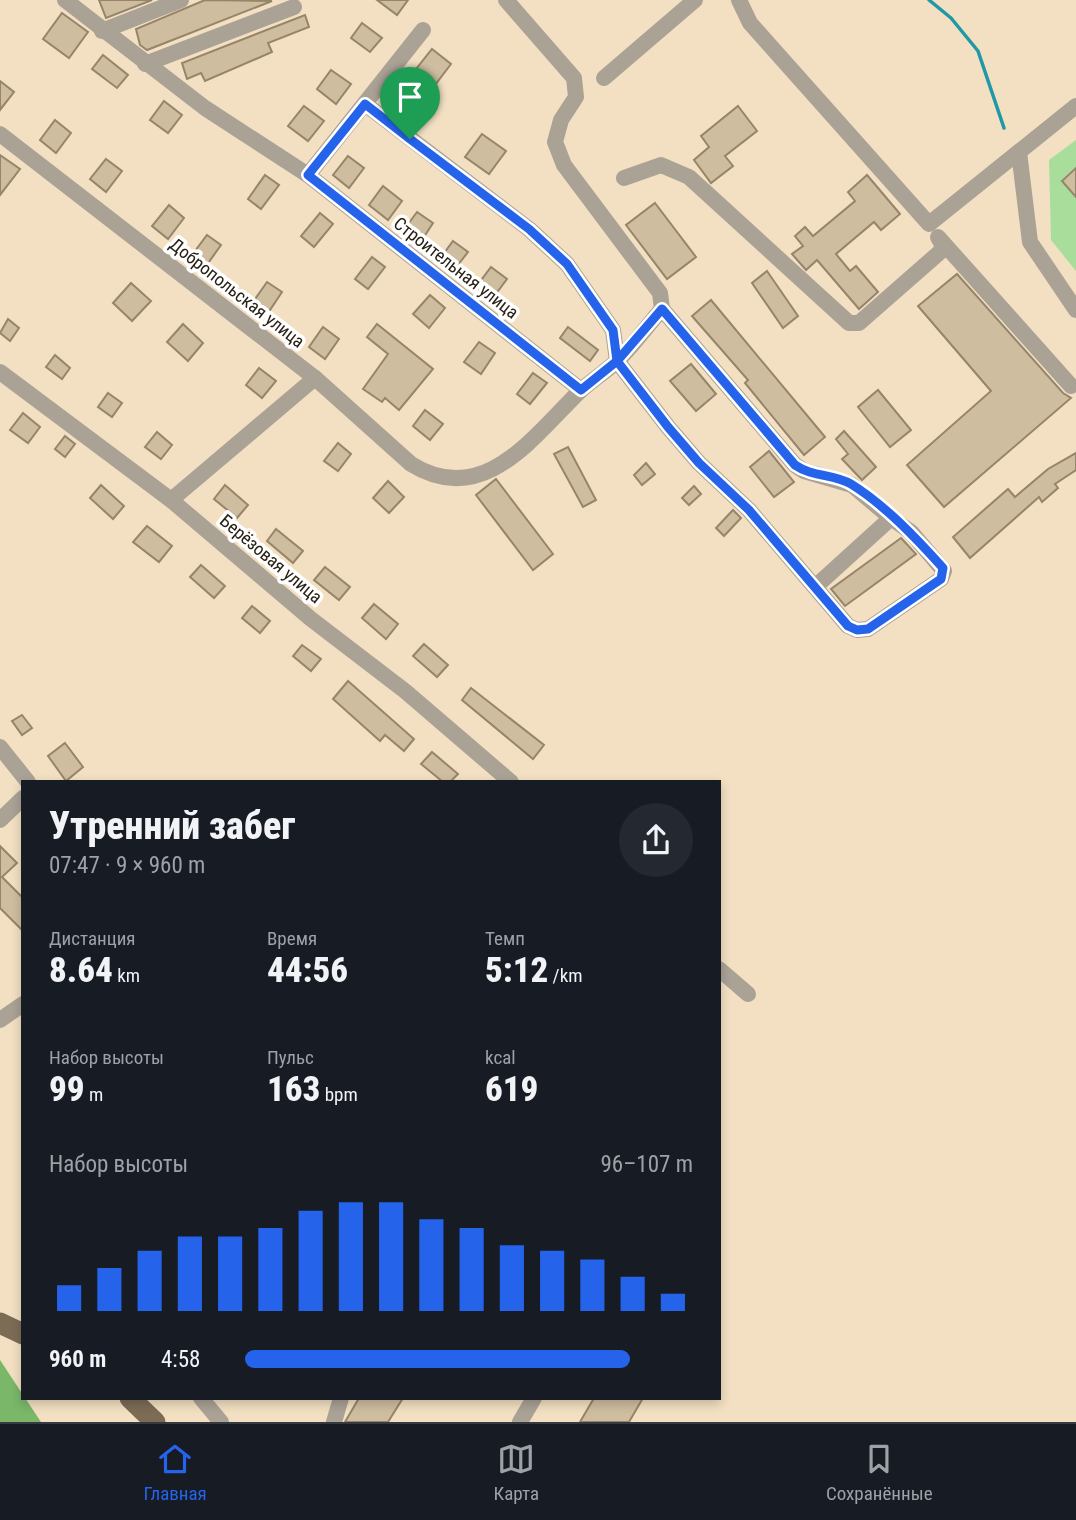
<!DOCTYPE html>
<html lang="ru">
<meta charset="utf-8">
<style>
body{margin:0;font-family:"Roboto Condensed",sans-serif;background:#242831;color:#f1f3f6;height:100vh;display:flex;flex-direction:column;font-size:26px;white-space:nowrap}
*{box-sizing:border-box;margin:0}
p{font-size:23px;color:#9ea1a6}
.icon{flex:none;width:38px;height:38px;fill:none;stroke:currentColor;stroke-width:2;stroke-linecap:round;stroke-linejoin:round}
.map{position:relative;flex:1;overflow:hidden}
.sheet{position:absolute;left:21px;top:780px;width:700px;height:620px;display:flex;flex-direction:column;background:#171b24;border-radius:0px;box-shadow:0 4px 10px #0003}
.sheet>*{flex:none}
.pin{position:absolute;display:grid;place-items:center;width:60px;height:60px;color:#fff;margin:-72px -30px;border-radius:50% 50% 50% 0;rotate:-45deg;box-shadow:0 0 7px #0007}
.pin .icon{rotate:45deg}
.round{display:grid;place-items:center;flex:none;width:74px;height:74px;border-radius:37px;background:#242831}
.overview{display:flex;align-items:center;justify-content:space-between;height:119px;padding:0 28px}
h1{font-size:38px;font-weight:800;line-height:52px}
.figures{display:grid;grid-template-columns:repeat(3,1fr);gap:10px;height:119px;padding:7px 28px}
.figures div{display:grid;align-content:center}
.figures b{font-size:35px;font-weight:800}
.figures small{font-size:19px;font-weight:400}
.figures p{font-size:19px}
.chart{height:196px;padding:14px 28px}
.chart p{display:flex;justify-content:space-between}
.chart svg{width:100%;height:126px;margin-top:7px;stroke:#2563eb;stroke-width:6}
ul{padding:0 28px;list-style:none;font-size:23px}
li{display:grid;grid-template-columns:112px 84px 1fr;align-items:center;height:52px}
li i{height:18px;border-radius:9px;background:#2563eb}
.dock{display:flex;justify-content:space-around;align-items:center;height:98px;border-top:2px solid #363941;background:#171b24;font-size:19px;color:#9ea1a6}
.dock a{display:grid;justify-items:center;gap:4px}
.dock .current{color:#2563eb}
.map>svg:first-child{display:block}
</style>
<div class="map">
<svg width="1076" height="1422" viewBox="0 0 1076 1422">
<rect width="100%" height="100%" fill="#f3e0c2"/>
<!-- green -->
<path fill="#a9dd9b" d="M1076 140V271L1051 240 1049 160Z"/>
<!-- forest -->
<path fill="#7ab769" d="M0 1360 41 1422H0Z"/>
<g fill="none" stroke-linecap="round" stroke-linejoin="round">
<!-- stream -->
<path stroke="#2098a7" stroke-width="3.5" d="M929 0 951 18 978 51 1004 128"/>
</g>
<!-- building -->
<g fill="#cfbda0" stroke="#968569" stroke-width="2">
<path d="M99 0H152L106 18Z"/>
<path d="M205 0 272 1 147 50 140 45 136 29Z"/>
<path d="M377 0H408L397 15Z"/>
<path d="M62 13 88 32 69 58 43 39Z"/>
<path d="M305 15 309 27 268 43 272 52 205 81 201 73 187 79 182 63Z"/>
<path d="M362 23 382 38 370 52 351 38Z"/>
<path d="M432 49 451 64 435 85 416 69Z"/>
<path d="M103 55 128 75 117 88 92 69Z"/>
<path d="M331 70 351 84 336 104 317 89Z"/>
<path d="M0 81 14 92 0 110Z"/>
<path d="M400 88 417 101 405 117 388 104Z"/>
<path d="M164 101 182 115 168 133 150 120Z"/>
<path d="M304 106 324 121 308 141 288 126Z"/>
<path d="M738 106 757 131 725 156 733 166 711 183 694 160 709 147 701 136Z"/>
<path d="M55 120 71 133 56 153 40 140Z"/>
<path d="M482 134 506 151 489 174 465 157Z"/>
<path d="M0 155 20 169 0 195Z"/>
<path d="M348 156 364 168 349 188 333 175Z"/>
<path d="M106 159 122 171 106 192 90 179Z"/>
<path d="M1076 168V197L1062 181Z"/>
<path d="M265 175 279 185 261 209 248 199Z"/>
<path d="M867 175 900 214 881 230 874 222 836 254 850 271 856 266 878 292 859 309 817 260 806 270 792 254 803 246 795 236 805 227 813 236 855 201 848 192Z"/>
<path d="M383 186 402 201 388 220 369 205Z"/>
<path d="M655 203 696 257 667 279 626 225Z"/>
<path d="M169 205 184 218 168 239 152 226Z"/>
<path d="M417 212 433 223 420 243 403 231Z"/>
<path d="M320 213 333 224 314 247 301 236Z"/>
<path d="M207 235 221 245 206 266 192 255Z"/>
<path d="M453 241 468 252 454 270 439 260Z"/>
<path d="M372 257 385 267 368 289 355 279Z"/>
<path d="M491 267 507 279 492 299 476 287Z"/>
<path d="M767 271 798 316 783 328 752 283Z"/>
<path d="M957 274 1063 393 1071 398 944 507 907 465 991 391 918 306Z"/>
<path d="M267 282 282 292 268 313 253 302Z"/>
<path d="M131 283 151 301 132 321 113 303Z"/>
<path d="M430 295 445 308 429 328 413 314Z"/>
<path d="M711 300 825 437 804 455 745 383 748 380 692 316Z"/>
<path d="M8 319 19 328 10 341 0 333Z"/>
<path d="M183 324 203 343 188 361 167 342Z"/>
<path d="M377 324 433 369 399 410 385 398 382 402 363 389 388 354 367 337Z"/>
<path d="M323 327 339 339 325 359 309 347Z"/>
<path d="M568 327 598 350 590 361 560 338Z"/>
<path d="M479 342 495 353 481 374 464 362Z"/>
<path d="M55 355 70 368 62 379 46 367Z"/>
<path d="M691 364 716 394 696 411 670 381Z"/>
<path d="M259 368 276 381 262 398 246 385Z"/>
<path d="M533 373 547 383 530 404 517 394Z"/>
<path d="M878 390 911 430 890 447 858 407Z"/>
<path d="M108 393 122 403 112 417 98 407Z"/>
<path d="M425 410 443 424 430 440 413 426Z"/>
<path d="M23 413 40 427 28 443 10 430Z"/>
<path d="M844 431 876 467 862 480 842 459 848 454 836 439Z"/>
<path d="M157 432 172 445 161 459 145 447Z"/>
<path d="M65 436 75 444 65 457 55 449Z"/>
<path d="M338 443 351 454 338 471 324 461Z"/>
<path d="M568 447 596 500 583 507 554 454Z"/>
<path d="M769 451 794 482 774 497 750 467Z"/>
<path d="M1076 453V470L1055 484 1058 488 1042 502 1039 497 970 558 953 537 1008 489 1015 497 1048 469Z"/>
<path d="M646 463 655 474 642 485 634 475Z"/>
<path d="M496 479 553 554 533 570 476 495Z"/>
<path d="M388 481 404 497 389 513 373 498Z"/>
<path d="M101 485 124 506 113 519 90 498Z"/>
<path d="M225 485 248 505 237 518 214 499Z"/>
<path d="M694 486 701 494 689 505 682 498Z"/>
<path d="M733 510 741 518 724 536 716 528Z"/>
<path d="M147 526 172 546 159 562 133 542Z"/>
<path d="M276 529 303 551 293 563 267 541Z"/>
<path d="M901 538 916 554 845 606 831 589Z"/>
<path d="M201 565 225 586 214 598 190 577Z"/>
<path d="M325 567 350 587 339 600 314 580Z"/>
<path d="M374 604 398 624 386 639 362 618Z"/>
<path d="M252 606 270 621 260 633 242 618Z"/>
<path d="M424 644 448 665 437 677 413 656Z"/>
<path d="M302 645 321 659 311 671 293 656Z"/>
<path d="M348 681 414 739 404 751 385 735 380 741 333 699Z"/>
<path d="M471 688 544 745 533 759 462 700Z"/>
<path d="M22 715 32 728 22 735 12 721Z"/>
<path d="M65 743 83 767 66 781 48 756Z"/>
<path d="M432 752 458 774 450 782H443L421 764Z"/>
<path d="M0 846 17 863 2 877 23 898V931L0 908Z"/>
<path d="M359 1398H403L388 1422H345Z"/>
<path d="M594 1398H643L629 1422H580Z"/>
</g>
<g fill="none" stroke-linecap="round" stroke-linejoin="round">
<!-- minor -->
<g stroke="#aba296" stroke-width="16">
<path d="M65 0 205 108 308 175 581 390"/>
<path d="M739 0 750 23 929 224 1076 106"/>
<path d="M102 31 181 0"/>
<path d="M145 64 294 7"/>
<path d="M604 78 695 0"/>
<path d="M365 104 529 229 567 264 613 330 617 361 668 427 699 463 749 510 848 626 857 630 868 629 941 579 944 571 911 532 891 518 815 587"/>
<path d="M0 134 315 378 411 464C483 509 533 437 579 392 591 381 605 372 617 361 633 346 647 326 662 309L660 293 564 165 555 142 561 120 576 97 574 78 506 0"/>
<path d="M1019 152 1030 242 1076 310"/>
<path d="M308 175 423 30"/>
<path d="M624 178 661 165 689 177 849 323H859L940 252 943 245 939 239"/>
<path d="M938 237 1071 386"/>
<path d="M662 309 795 465 804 471 852 485 891 518"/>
<path d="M0 372 171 500 311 619 405 691 511 782"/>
<path d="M171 500 315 378"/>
<path d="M0 747 28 782"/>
<path d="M0 820 23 798"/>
<path d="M719 969 748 994"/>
<path d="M0 1020 23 1004"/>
<path d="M201 1398 221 1422"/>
<path d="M334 1422 341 1398"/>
<path d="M520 1422 534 1398"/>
</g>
<!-- major -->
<g stroke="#7c6c56" stroke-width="21">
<path d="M0 1323 23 1334"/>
<path d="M130 1398 155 1422"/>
</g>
</g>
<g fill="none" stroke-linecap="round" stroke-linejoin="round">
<defs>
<path id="route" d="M410 139 529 229 567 264 613 330 617 361 668 427 699 463 749 510 848 626 857 630 868 629 941 579 943 568C917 539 885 505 851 484 834 474 812 477 795 465L662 309 617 361 581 390 308 175 365 104 410 139"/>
</defs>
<!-- route casing -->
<use href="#route" stroke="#fff" stroke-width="14"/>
<!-- route -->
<use href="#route" stroke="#2563eb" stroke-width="9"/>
</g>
<g text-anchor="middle" stroke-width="7" stroke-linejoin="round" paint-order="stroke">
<!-- street labels -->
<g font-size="18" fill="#272015" stroke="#fff">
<text transform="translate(456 268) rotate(38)" y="6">Строительная улица</text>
<text transform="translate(237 293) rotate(38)" y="6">Добропольская улица</text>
<text transform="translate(271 559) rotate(40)" y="6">Берёзовая улица</text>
</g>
</g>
</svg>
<div class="pin" style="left:410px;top:139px;background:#1e9e55"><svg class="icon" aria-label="arrive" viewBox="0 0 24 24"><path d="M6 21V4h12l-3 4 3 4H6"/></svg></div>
<section class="sheet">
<div class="overview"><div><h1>Утренний забег</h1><p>07:47 · 9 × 960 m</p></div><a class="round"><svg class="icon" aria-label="share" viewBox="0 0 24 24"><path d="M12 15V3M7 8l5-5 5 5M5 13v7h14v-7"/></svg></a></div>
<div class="figures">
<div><p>Дистанция</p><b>8.64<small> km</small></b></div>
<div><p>Время</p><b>44:56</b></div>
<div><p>Темп</p><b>5:12<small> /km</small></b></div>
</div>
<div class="figures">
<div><p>Набор высоты</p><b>99<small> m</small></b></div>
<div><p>Пульс</p><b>163<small> bpm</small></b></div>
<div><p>kcal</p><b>619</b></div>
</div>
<div class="chart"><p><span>Набор высоты</span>96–107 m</p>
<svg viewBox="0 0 160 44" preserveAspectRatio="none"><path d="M5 44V35M15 44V29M25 44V23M35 44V18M45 44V18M55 44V15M65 44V9M75 44V6M85 44V6M95 44V12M105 44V15M115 44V21M125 44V23M135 44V26M145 44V32M155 44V38"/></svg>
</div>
<ul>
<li><b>960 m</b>4:58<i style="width:86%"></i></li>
</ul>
</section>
</div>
<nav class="dock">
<a class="current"><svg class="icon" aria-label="home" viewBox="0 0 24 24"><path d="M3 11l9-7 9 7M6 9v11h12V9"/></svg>Главная</a>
<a><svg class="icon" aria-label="map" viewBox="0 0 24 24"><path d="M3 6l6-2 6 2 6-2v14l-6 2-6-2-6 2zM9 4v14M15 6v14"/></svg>Карта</a>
<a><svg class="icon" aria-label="saved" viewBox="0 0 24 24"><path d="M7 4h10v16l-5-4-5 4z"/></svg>Сохранённые</a>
</nav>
